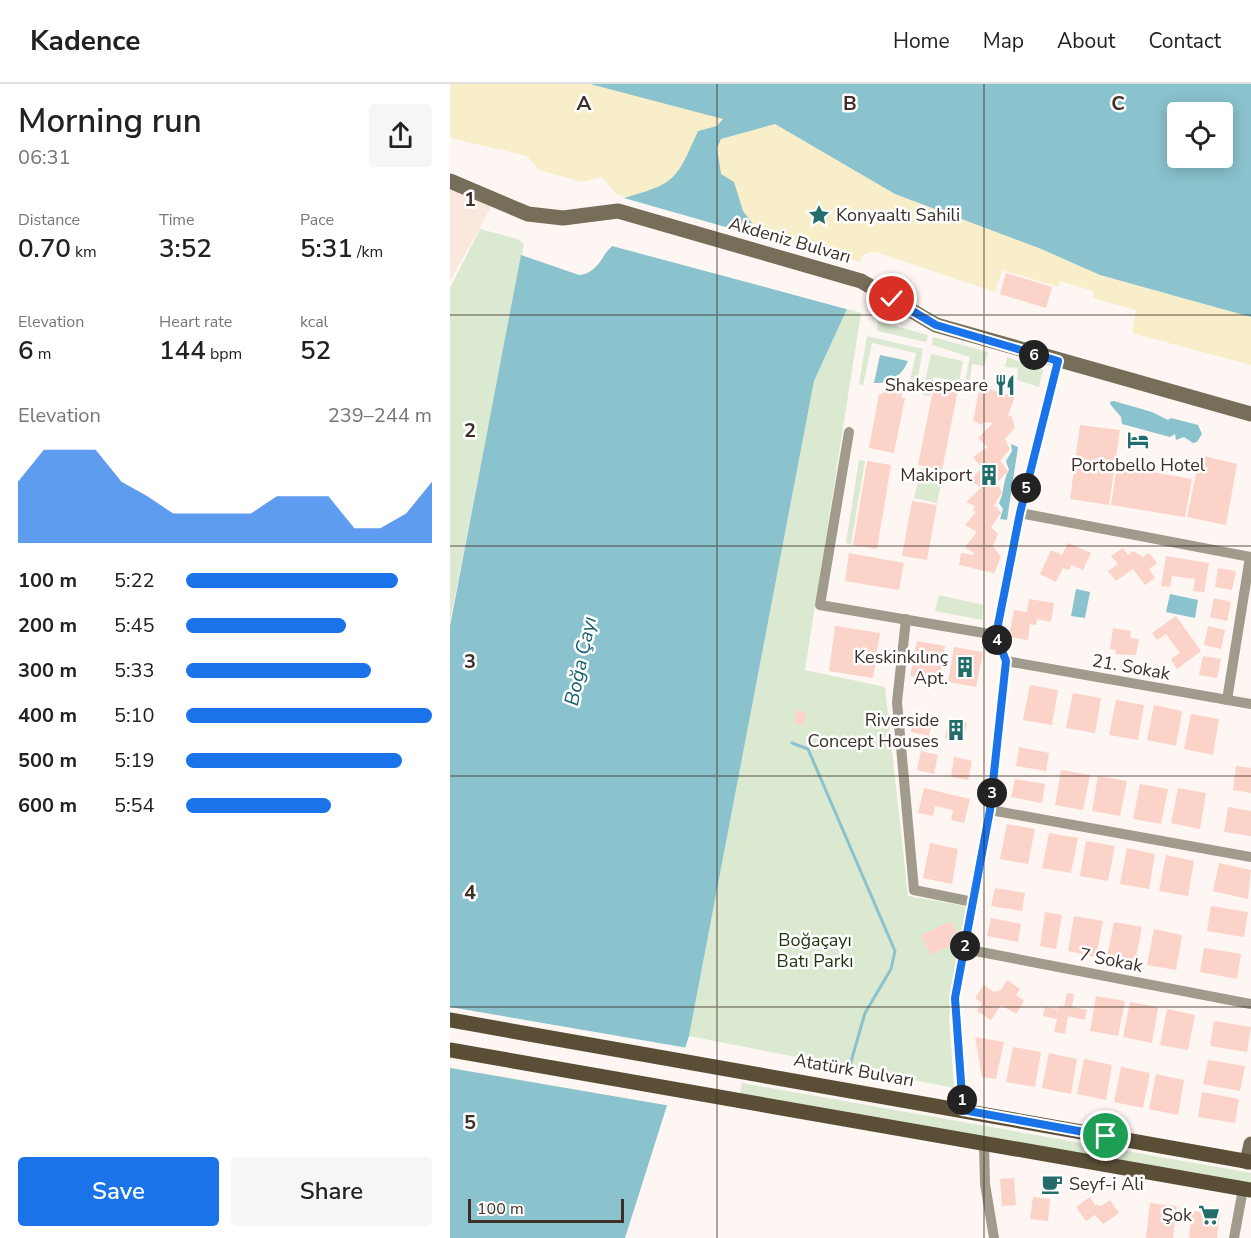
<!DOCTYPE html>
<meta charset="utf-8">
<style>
body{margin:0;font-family:"Nunito Sans",sans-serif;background:#f6f6f6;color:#222;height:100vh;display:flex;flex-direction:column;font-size:22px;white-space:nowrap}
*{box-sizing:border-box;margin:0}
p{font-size:20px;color:#767676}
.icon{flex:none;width:33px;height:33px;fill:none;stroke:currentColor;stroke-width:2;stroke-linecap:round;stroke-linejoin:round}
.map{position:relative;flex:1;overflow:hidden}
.details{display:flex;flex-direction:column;background:#fff;width:450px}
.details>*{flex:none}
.fabs{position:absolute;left:717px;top:18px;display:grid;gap:12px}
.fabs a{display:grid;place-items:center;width:66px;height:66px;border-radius:6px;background:#fff;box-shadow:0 3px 15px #0003;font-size:30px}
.scale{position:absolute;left:18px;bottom:15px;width:156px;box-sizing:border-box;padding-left:6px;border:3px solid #3d3028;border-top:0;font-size:16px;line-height:21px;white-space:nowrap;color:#3d3028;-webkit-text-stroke:4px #fff;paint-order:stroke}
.pin{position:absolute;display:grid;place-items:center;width:51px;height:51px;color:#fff;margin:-26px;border:3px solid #fff;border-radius:50%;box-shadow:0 2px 6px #0007}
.km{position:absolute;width:30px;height:30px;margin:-15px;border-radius:50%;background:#222;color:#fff;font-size:16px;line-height:30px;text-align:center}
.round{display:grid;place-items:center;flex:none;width:63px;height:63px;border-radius:6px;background:#f6f6f6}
.head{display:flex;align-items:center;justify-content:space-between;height:102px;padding:0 18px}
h1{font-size:33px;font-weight:600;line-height:45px}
.figures{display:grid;grid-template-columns:repeat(3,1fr);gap:9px;height:102px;padding:6px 18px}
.figures div{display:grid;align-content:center}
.figures b{font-size:26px;font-weight:600}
.figures small{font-size:16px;font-weight:400}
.figures p{font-size:16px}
.chart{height:168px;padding:12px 18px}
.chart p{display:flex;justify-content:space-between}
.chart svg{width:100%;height:108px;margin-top:6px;fill:#1a73e8;opacity:.7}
.primary-button{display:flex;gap:12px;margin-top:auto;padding:12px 18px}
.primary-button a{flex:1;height:69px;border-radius:6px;background:#1a73e8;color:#fff;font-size:24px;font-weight:600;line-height:69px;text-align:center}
.primary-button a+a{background:#f6f6f6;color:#222}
ul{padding:0 18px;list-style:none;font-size:20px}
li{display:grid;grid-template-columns:96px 72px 1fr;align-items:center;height:45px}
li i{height:15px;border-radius:8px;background:#1a73e8}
header{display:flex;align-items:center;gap:36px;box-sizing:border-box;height:84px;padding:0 30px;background:#fff;border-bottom:2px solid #e0e0e0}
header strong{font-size:28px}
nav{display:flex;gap:33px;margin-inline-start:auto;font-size:21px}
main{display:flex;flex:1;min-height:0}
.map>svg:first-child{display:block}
</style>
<header>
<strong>Kadence</strong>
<nav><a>Home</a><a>Map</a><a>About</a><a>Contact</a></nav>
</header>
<main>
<section class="details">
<div class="head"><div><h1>Morning run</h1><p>06:31</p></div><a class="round"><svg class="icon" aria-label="share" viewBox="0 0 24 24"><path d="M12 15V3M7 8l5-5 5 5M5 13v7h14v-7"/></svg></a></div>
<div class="figures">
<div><p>Distance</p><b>0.70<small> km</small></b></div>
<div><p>Time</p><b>3:52</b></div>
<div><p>Pace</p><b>5:31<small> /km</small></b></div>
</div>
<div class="figures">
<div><p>Elevation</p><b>6<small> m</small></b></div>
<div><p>Heart rate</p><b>144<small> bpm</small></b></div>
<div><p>kcal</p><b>52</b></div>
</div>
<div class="chart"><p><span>Elevation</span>239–244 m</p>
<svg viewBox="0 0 160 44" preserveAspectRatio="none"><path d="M0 44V19L10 6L20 6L30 6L40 19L50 25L60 32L70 32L80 32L90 32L100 25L110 25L120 25L130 38L140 38L150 32L160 19V44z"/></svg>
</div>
<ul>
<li><b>100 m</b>5:22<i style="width:86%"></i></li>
<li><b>200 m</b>5:45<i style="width:65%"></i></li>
<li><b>300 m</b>5:33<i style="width:75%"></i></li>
<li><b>400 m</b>5:10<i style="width:100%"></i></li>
<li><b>500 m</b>5:19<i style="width:88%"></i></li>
<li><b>600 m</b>5:54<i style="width:59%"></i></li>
</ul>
<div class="primary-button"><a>Save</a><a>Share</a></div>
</section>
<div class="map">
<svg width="801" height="1154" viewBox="0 0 801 1154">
<rect width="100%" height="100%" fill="#fdf6f2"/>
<!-- built -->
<path fill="#fae8de" d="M0 97 45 116 0 197Z"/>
<!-- green -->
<g fill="#dbe9d1">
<path d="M30 145 67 155 74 160 0 538V204Z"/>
<path d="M397 225 411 229 355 586 435 603 458 812 516 822 499 933 504 1004 239 952 364 297Z"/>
<path d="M428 237 478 251 476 258 427 247Z"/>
<path d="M417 252 473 265 465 309 458 307 466 269 422 259 413 301 409 300Z"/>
<path d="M483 253 538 268 534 282 522 280 519 304 514 302 520 273 482 261Z"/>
<path d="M481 270 513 277 509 298 484 293 480 312 472 311Z"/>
<path d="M557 273 593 286 589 303 567 296 568 284 555 283Z"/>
<path d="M409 376 415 377 401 460 396 459Z"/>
<path d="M471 384 493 390 487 419 464 414Z"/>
<path d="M489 511 533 521 532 536 485 527Z"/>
<path d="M292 999 801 1089V1100L290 1011Z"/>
</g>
<!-- sand -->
<path fill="#f8eec9" d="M0 0H140L273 34 325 40 445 110 589 164 650 191 801 233V281L682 249 686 226 643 214V207L610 197 608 203 552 186 545 208 426 168C417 168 413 169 410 178L166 110 152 93 132 98 89 86 77 72 0 54Z"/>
<!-- water -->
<g fill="#8ac2cd" fill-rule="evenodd">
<path d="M140 0H801V233L650 191 589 164 445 110 325 40 271 55 267 64 271 90 284 98 293 127 311 151 310 201 397 225 364 297 239 952 175 1154H0V542L71 171 129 191C157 190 168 135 174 114 227 99 226 96 248 47L267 42 273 35ZM728 28H772V74H728Z"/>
<path d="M430 271 458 277C452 292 439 300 424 299Z"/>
<path d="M664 317 702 328 718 336 721 334 748 341 752 350 747 358 743 359 734 353 726 356 725 350 720 353 672 340 671 333 660 320V318Z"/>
<path d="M561 360 568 363 557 436 550 435 553 425 549 419C555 407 552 398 559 386L556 377 562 367Z"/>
<path d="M626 505 640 508 635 534 621 532Z"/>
<path d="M720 510 748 516 745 534 716 528Z"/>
</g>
<!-- pier -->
<g fill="#fdf6f2">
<path d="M173 111 174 114 314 154 313 199 398 222 400 226 162 162 143 183 140 182 159 160Z"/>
<path d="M0 923 238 964 221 1022 0 984Z"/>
</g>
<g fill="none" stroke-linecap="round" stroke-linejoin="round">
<!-- stream -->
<path stroke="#8ac2cd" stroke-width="3" d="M342 659 358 665 445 867 441 885 415 929 398 988"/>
</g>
<!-- building -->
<g fill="#fcd3c8">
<path d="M556 189 602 203 596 224 550 210Z"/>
<path d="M485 296 509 301 492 386 468 381Z"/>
<path d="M441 300 448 301 453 307 451 314H455L444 369 419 364 429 310H433L434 304Z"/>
<path d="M530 302 565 313 558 331 562 333 565 344 555 355 560 365 550 377 558 387 547 399 552 408 543 423 546 422 551 429 541 443 548 450 543 462 551 473 544 489 509 481 511 469 523 471 524 469 515 463 527 448 515 441 526 428 523 427 525 422 516 418 531 404 520 396 532 384 523 373 538 363 528 354 543 339 533 338 532 341 523 337Z"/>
<path d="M630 341 670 346 659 421 620 415Z"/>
<path d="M750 371 787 380 776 441 737 433Z"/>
<path d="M417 377 441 381 427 465 403 461Z"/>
<path d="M667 382 742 395 735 433 661 421Z"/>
<path d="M462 417 487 421 477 476 452 472Z"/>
<path d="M618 459 641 469 633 486 621 481 619 486 613 484 606 498 590 490 601 466 612 471Z"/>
<path d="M673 464 678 471 683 467 693 473 699 469 707 479 699 485 705 494 695 501 683 485 666 497 658 487 668 480 661 472Z"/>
<path d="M399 469 454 479 449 506 395 497Z"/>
<path d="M716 472 759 479 754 508 743 507 745 495 722 492 720 503 711 502Z"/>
<path d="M768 484 786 487 782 506 765 503Z"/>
<path d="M764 514 781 518 777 537 760 533Z"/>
<path d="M579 515 604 519 601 538 587 535 586 541 580 540 578 556 559 553 564 526 577 528Z"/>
<path d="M726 532 751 567 727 585 721 575 730 569 716 550 707 556 702 549Z"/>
<path d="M385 542 430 549 423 594 379 587Z"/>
<path d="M758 542 775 546 771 565 754 561Z"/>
<path d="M663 544 681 547 680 554 689 555 686 571 665 570 666 566 660 565Z"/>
<path d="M467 557 495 562 489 598 460 592Z"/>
<path d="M504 563 533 568 526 603 498 598Z"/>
<path d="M753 572 771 575 767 594 749 591Z"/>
<path d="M580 601 608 606 602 641 573 636Z"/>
<path d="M623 609 651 614 645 649 616 644Z"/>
<path d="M666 616 694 621 688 656 659 651Z"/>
<path d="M704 621 732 627 726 662 697 656Z"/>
<path d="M347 626 356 628 354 641 344 639Z"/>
<path d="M465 629 483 633 479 652 461 648Z"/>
<path d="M741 630 769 635 763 671 734 665Z"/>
<path d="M499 635 517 639 513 658 495 654Z"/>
<path d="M569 663 599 669 596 687 566 682Z"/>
<path d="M471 667 488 671 484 690 467 686Z"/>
<path d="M504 673 522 677 518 696 501 693Z"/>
<path d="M786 682 801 684V709L783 706Z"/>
<path d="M611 686 640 691 633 726 605 721Z"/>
<path d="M648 692 677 697 670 732 642 727Z"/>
<path d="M565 695 595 700 592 719 561 713Z"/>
<path d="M690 700 718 705 711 740 683 735Z"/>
<path d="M474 704 520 715 514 739 501 736 503 726 485 722 483 732 468 729Z"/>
<path d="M728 704 756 709 750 745 721 739Z"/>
<path d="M778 723 801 727V752L774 748Z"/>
<path d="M557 740 585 745 578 780 550 775Z"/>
<path d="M599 749 628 754 621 789 592 784Z"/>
<path d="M636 757 665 762 658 797 630 792Z"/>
<path d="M480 759 508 765 502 800 473 794Z"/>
<path d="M677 764 705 770 699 805 670 800Z"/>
<path d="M716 771 744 777 738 812 709 807Z"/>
<path d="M769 779 801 786 798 815 763 807Z"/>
<path d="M545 804 575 809 572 827 541 822Z"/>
<path d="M761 822 798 828 794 853 757 847Z"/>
<path d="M595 828 612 831 606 865 590 862Z"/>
<path d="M624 832 653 837 646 873 618 867Z"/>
<path d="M541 834 571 840 568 858 537 852Z"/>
<path d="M501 837 507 849 501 852 505 859 481 871 471 851Z"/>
<path d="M664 838 692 843 685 878 657 873Z"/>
<path d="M704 845 732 851 726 886 697 881Z"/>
<path d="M754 864 791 870 787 895 750 888Z"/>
<path d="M557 896 570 905 566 911 574 917 566 930 551 921 541 936 527 927 532 919 525 914 534 901 544 908 551 906Z"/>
<path d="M617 909 624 910 622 923 637 926 635 936 618 932 615 950 604 948 607 935 593 932 595 923 608 925 609 922 614 923Z"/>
<path d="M646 912 675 917 668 952 640 947Z"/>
<path d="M680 918 708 923 702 959 673 953Z"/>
<path d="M717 925 745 931 738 966 710 961Z"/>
<path d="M764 937 801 943 797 968 760 962Z"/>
<path d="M525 953 554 958 546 995 532 993Z"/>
<path d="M563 963 591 968 585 1003 556 998Z"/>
<path d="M599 969 627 975 621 1010 592 1004Z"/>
<path d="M634 975 662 981 656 1016 627 1010Z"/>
<path d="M758 976 795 982 790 1007 753 1000Z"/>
<path d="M671 983 700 989 693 1024 664 1018Z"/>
<path d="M706 990 734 996 728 1031 699 1025Z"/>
<path d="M752 1008 789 1015 785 1039 748 1033Z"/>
<path d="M564 1094 566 1121 552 1122 550 1095Z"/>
<path d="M583 1113 600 1115 598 1137 580 1135Z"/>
<path d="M640 1113 645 1121 651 1122 660 1116 669 1129 653 1140 645 1131 636 1137 626 1123Z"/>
<path d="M700 1119 727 1122 723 1154H696Z"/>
<path d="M742 1127 770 1130 767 1154H739Z"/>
</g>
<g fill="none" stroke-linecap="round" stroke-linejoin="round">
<!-- street -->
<g stroke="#a09b8c" stroke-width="10">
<path d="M399 348 370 521 546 551"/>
<path d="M570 429 801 473"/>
<path d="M456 535 447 618 464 806 523 818"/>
<path d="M556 577 801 620"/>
<path d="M777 616 800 473"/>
<path d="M540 726 801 773"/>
<path d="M515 865 801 920"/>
<path d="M513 1026 505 914 540 726 556 577 546 551 570 429 608 277"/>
<path d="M534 1060 535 1100 544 1154"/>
<path d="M784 1154 793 1105"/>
</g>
<!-- secondary -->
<g stroke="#776e59" stroke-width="15">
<path d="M0 97 78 130 113 134 168 127 411 197 486 241 801 330"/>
<path d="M797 1078 801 1060"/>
</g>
<!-- primary -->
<g stroke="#5a4f36" stroke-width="15">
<path d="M0 936 801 1078"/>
<path d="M0 966 801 1106"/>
</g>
</g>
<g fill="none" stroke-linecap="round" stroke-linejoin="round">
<defs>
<path id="route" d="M442 215 486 241 608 277 570 429 546 551 556 577 540 726 505 914 513 1026 656 1052"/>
</defs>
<!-- route casing -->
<use href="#route" stroke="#fff" stroke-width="12"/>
<!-- route -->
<use href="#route" stroke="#1a73e8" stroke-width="8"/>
</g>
<!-- grid -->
<path fill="none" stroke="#3d3028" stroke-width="1.5" stroke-opacity="0.55" d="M267 0V1154M534 0V1154M0 231H801M0 462H801M0 692H801M0 923H801"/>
<!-- icons -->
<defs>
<symbol id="sight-bare" viewBox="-9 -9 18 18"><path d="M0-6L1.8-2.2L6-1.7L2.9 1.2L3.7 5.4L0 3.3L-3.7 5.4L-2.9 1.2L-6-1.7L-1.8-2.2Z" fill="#226d6a" stroke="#fff" stroke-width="2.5" paint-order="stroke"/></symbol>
<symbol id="restaurant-bare" viewBox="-9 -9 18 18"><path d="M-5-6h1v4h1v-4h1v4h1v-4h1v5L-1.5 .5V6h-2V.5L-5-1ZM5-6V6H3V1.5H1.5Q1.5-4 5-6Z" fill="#226d6a" stroke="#fff" stroke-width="2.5" paint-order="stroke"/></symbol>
<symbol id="hotel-bare" viewBox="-9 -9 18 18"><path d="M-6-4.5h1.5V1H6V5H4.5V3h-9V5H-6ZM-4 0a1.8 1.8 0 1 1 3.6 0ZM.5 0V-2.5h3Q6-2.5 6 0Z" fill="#226d6a" stroke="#fff" stroke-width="2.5" paint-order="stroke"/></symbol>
<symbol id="building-bare" viewBox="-9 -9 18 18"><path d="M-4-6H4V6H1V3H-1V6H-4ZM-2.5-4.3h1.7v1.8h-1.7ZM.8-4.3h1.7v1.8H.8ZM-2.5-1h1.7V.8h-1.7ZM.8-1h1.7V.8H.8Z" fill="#226d6a" stroke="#fff" stroke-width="2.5" paint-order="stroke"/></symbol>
<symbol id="cafe-bare" viewBox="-9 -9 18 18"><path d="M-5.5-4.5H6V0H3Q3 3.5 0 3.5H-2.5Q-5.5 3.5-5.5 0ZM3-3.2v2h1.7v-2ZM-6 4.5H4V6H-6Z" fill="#226d6a" stroke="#fff" stroke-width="2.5" paint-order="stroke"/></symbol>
<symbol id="supermarket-bare" viewBox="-9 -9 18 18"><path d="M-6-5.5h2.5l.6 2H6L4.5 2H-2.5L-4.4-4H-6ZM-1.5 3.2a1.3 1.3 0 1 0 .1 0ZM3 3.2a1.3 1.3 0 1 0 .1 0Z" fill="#226d6a" stroke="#fff" stroke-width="2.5" paint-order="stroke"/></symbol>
</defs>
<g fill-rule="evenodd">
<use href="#sight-bare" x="354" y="116" width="30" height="30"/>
<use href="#restaurant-bare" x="540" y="286" width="30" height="30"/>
<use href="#hotel-bare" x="673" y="341" width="30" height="30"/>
<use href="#building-bare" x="524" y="376" width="30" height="30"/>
<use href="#building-bare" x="500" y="568" width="30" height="30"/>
<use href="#building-bare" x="491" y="631" width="30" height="30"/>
<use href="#cafe-bare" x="587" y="1085" width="30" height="30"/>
<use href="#supermarket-bare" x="744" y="1116" width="30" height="30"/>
</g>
<g text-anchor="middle" stroke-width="5" stroke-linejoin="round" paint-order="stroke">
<!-- poi labels -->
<g font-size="18" fill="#3d3028" stroke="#fff" text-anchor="end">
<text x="386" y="137" text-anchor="start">Konyaaltı Sahili</text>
<text x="538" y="307">Shakespeare</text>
<text x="688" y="387" text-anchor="middle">Portobello Hotel</text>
<text x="522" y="397">Makiport</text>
<text x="498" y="579">Keskinkılınç<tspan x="498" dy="21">Apt.</tspan></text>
<text x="489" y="642">Riverside<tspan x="489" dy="21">Concept Houses</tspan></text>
<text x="619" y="1106" text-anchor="start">Seyf-i Ali</text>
<text x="742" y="1137">Şok</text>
</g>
<!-- street labels -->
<g font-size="18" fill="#3d3028" stroke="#fff">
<text transform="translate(340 156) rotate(16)" y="6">Akdeniz Bulvarı</text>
<text transform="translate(681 583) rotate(10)" y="6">21. Sokak</text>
<text transform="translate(661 876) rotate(11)" y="6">7 Sokak</text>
<text transform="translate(404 986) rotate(10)" y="6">Atatürk Bulvarı</text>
</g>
<!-- park labels -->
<g font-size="18" fill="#1f3409" stroke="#fff">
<text x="365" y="862">Boğaçayı<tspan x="365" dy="21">Batı Parkı</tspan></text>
</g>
<!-- water labels -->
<g font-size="20" font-style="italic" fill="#17626e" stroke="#fff">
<text transform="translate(130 577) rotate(-78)" y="7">Boğa Çayı</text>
</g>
</g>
<g font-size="20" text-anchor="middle" font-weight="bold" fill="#3d3028" stroke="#fff" stroke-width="5" stroke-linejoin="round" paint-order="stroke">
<text x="134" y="26">A</text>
<text x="400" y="26">B</text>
<text x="668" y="26">C</text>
<text x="20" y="122">1</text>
<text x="20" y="353">2</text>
<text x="20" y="584">3</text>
<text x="20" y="815">4</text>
<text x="20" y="1045">5</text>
</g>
</svg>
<div class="fabs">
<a><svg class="icon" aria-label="locate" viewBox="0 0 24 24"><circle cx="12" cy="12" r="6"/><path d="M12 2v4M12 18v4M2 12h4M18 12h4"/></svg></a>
</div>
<div class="scale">100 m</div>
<div class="pin" style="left:656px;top:1052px;background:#1e9e55"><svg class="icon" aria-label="arrive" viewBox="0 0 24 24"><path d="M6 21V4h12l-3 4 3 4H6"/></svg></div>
<div class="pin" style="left:442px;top:215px;background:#d93025"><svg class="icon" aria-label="check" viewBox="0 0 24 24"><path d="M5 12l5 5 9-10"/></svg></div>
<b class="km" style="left:512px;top:1016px">1</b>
<b class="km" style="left:515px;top:862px">2</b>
<b class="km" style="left:542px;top:709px">3</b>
<b class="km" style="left:547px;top:556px">4</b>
<b class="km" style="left:576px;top:404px">5</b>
<b class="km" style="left:584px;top:271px">6</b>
</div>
</main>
